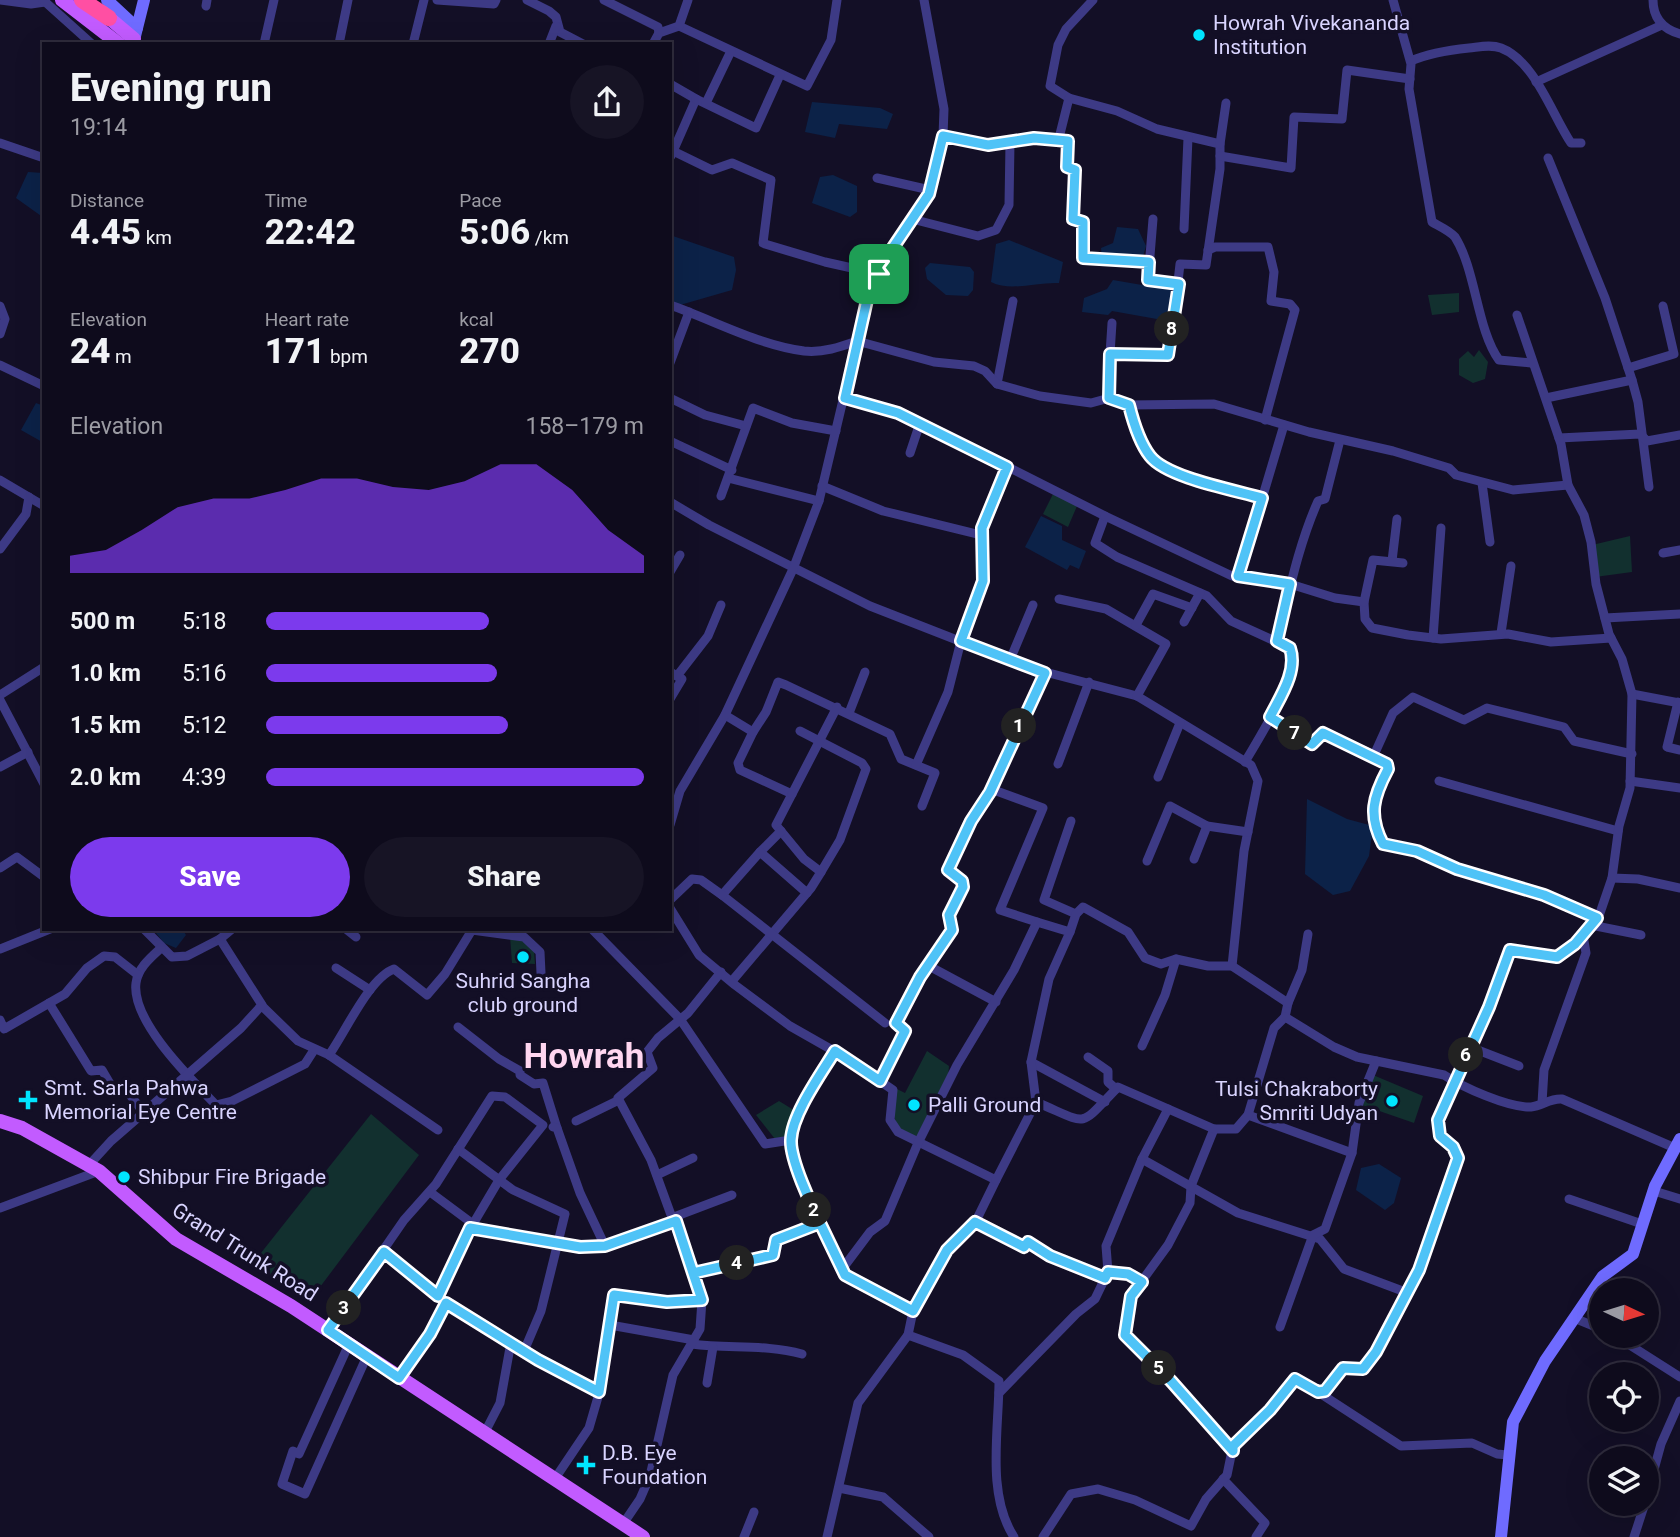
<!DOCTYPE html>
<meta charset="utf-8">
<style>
body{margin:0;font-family:Roboto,sans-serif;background:#171425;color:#f1f3f6;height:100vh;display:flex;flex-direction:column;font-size:26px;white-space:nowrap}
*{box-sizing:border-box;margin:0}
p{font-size:23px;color:#9b9ba3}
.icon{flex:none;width:38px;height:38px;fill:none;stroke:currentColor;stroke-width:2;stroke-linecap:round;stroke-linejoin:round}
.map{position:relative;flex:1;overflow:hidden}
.sheet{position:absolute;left:42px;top:42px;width:630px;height:889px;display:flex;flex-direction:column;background:#0e0b1c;border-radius:0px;box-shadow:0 7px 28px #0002,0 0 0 2px #2e2b3b}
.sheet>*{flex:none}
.needle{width:46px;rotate:94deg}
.fabs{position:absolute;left:1589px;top:1278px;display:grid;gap:14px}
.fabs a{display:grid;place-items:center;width:70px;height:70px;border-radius:50%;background:#0e0b1c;box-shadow:0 7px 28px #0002,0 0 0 2px #2e2b3b;font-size:35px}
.pin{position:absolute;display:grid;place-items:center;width:60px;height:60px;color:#fff;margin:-30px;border-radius:14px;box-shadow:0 4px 10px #0006}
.km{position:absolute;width:35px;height:35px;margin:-18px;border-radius:50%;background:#222;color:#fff;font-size:19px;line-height:35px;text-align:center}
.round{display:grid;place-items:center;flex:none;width:74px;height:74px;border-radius:37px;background:#171425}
.head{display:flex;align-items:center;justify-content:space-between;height:119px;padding:0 28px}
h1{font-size:38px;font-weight:800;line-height:52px}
.stats{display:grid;grid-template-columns:repeat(3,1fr);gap:10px;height:119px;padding:7px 28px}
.stats div{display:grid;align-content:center}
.stats b{font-size:35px;font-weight:800}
.stats small{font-size:19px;font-weight:400}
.stats p{font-size:19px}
.chart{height:196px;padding:14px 28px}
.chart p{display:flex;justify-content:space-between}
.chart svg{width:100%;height:126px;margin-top:7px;fill:#7c3aed;opacity:.7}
.cta{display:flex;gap:14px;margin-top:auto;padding:14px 28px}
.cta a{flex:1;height:80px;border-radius:42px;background:#7c3aed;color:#fff;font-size:28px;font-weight:800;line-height:80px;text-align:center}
.cta a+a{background:#171425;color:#f1f3f6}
ul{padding:0 28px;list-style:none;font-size:23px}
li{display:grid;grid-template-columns:112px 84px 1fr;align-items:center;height:52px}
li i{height:18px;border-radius:9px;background:#7c3aed}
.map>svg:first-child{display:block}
</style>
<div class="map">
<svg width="1680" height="1537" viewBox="0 0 1680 1537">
<rect width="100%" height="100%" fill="#130f26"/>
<!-- green -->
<g fill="#12302f">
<path d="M1459 293V312L1432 315 1428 295Z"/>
<path d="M1479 350 1488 362 1485 379 1473 383 1459 375V359L1468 351 1474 357Z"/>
<path d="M1053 494 1077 506 1068 527 1043 514Z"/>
<path d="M1630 536 1632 572 1595 577 1592 545Z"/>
<path d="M510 936 523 940 534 950 535 964 512 963Z"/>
<path d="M927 1051 949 1066 948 1077 917 1140C890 1125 893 1117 895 1088L905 1093Z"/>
<path d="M1373 1075 1423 1096 1414 1123 1362 1105Z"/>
<path d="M779 1101 797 1112 788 1139H775L756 1115Z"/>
<path d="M371 1114 419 1155 308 1303 253 1263Z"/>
</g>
<!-- water -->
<g fill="#0c2248">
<path d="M812 102 880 108 893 114 887 129 839 124 835 138 805 132Z"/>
<path d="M28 172 44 173V218L16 198Z"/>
<path d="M833 175 857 186V212L850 217 812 203 820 177Z"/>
<path d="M1117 227 1138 229 1146 246 1142 260H1102L1101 248 1113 243Z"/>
<path d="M670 235 734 257 736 270 732 290 680 305 670 300Z"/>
<path d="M1009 240 1063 262 1059 283C1036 282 1011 292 991 282L996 244Z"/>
<path d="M930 263 970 267 974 272 973 290 968 296 946 295 927 279 925 268Z"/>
<path d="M1113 280 1171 290 1168 321 1112 311 1108 315 1082 312 1084 298 1107 289Z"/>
<path d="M36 403 44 406V443L21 430Z"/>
<path d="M1041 516 1062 526V540L1086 551 1079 569 1070 565 1067 570 1025 547Z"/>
<path d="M1307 799 1347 819 1373 826 1369 856 1350 891 1333 895 1305 874Z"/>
<path d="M153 929H182L186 935 176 948 164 943Z"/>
<path d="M1379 1164 1401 1178 1394 1203 1385 1210 1356 1190 1361 1168Z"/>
</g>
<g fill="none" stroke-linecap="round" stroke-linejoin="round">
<!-- street -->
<g stroke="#3d3a85" stroke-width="9">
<path d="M0 0 31 4 45 2"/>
<path d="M43 0 92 44"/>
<path d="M437 0 494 4 496 0"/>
<path d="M527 0 549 11 556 17 560 32 583 44"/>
<path d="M604 0 658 27 659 33"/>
<path d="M1393 0 1411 64 1409 89 1432 222C1439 226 1450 231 1455 237 1476 270 1477 330 1499 360L1531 363"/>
<path d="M1653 0C1653 18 1663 29 1680 34"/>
<path d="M206 6 207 0"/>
<path d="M679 26 807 86 831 40 837 0"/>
<path d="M264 44 274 0"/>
<path d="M339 44 348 0"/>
<path d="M413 44 424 0"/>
<path d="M549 44 556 26"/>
<path d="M653 44 659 33 679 26 688 0"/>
<path d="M1411 61C1429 53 1449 50 1469 48 1479 47 1491 44 1501 48 1535 61 1552 115 1571 143H1581"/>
<path d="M1536 82 1662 25"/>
<path d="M670 84 696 99 671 156"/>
<path d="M1069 98 1050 86 1058 45 1066 29 1093 0"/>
<path d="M696 99 756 128 780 75"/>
<path d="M706 103 731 51"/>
<path d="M943 136 988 145 1033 138H1059L1069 98 1117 111 1157 129 1220 144V169L1206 265 1180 264 1170 352 1156 357 1110 354 1109 398"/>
<path d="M1059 138 1068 141 1067 167 1075 170 1073 219 1083 222V258L1149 262"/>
<path d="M0 143 44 158"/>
<path d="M1220 144 1226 103"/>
<path d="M673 151 712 170 732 163 771 180 763 243 765 244 825 262 879 274"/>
<path d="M1220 156 1291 168 1294 117 1342 119 1347 70 1410 79"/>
<path d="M1548 158 1605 298 1632 380 1638 402 1649 487"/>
<path d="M877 178 930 190"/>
<path d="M912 219 978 236 996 230 1009 205 1010 143"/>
<path d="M1153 219 1148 280 1179 284"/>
<path d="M1184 229 1188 138"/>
<path d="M1208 250 1215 247H1268L1274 272 1271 301 1290 304 1295 310 1265 420"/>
<path d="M670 305C713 320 758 345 804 351 823 353 840 347 857 341L869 291 890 252 929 194 943 136 944 109 924 0"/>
<path d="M0 306 5 319 0 334"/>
<path d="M1110 354 1112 323"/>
<path d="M670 363 689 312"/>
<path d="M0 365 44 386"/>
<path d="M1628 368 1674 354 1663 306"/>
<path d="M997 384 1013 301"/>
<path d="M670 398 705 415 746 426"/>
<path d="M845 398 919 422 1105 516 1095 543 1117 557 1207 596 1231 621 1290 648C1300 676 1260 736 1245 762"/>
<path d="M1546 398 1632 380"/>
<path d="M1129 405C1133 421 1139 442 1150 456 1166 478 1235 490 1262 498"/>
<path d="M1559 438 1640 434 1647 441 1680 435"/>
<path d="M670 441 732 470"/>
<path d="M910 453 920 423"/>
<path d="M728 478 819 501"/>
<path d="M0 480 44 506"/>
<path d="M1482 483 1490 542"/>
<path d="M822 486 883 511 981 535"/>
<path d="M721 496 753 408 792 423 836 431"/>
<path d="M670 502 709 525 870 606 1026 667 1137 696 1251 765 1258 781 1244 851 1232 966"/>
<path d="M1105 516 1232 576 1290 584 1335 598 1364 602 1365 619 1372 628 1408 635 1441 639 1508 634 1551 642 1611 638"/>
<path d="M0 549 26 514 29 497"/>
<path d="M1663 553 1680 550"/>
<path d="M1392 561 1397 519"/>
<path d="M670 572 680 555"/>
<path d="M1239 576 1284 425"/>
<path d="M1059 599 1106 609 1166 644 1137 696"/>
<path d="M1364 602 1373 560 1403 563"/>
<path d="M1605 618 1680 614"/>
<path d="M1184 622 1200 593"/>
<path d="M1136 625 1153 594 1192 608"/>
<path d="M1501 633 1511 566"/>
<path d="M1433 638 1441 528"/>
<path d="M1277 641C1289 593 1298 546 1318 501L1325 499 1340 440"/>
<path d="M1010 660 1033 605"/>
<path d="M670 672 682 679 670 699"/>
<path d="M677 676 708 636 721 605"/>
<path d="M1632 694 1680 703"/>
<path d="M0 695 44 667"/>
<path d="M0 700 44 784"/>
<path d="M1678 702 1667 747 1680 750"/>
<path d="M849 713 865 672"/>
<path d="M725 715 753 732 738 763 740 770 792 794 776 825 804 859 821 872 811 888 732 981"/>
<path d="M1270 717 1312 744 1323 733 1374 755"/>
<path d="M800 731 862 763 866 769 840 840 821 872"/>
<path d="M753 732 766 712 778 682 786 685 890 734 901 759 935 773 922 806"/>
<path d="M1058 764 1089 682"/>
<path d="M916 765 948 692 961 641 983 581 982 528 1007 467"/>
<path d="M0 767 28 752"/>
<path d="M1158 777 1180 723"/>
<path d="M1439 781 1618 831"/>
<path d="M1630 781 1680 788"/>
<path d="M991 789 1043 808 1000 910 1037 922"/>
<path d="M792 794 837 707"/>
<path d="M1071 821 1044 900 1076 914"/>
<path d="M670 825 680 791 725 715 793 569 819 501 857 341 934 362 974 366 985 371 997 384 1040 396 1091 403 1113 397 1129 405 1214 404 1309 432 1393 451 1449 468 1456 475 1513 490 1568 485"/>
<path d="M760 852 781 831"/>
<path d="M1194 859 1207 826"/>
<path d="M1147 861 1170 806 1207 826 1248 832"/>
<path d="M0 868 17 857 44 877"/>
<path d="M1612 878 1638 879 1680 888"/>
<path d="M807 893 760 852 722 895 885 1023"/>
<path d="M670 900 692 879 701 880 722 895"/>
<path d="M670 908 699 955 735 985 790 1026 848 1059 893 1090 890 1120 898 1132 996 1180 974 1225 947 1250 913 1311 908 1335 963 1355 999 1381C999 1430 986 1494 1014 1537"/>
<path d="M1596 918 1544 895 1457 869 1417 851 1383 844C1368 815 1373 797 1388 769L1387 764 1374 755 1393 713 1413 697 1464 720 1487 708 1564 727 1574 741 1632 754"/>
<path d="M1591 925 1641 935"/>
<path d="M144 929 172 957 187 956 220 939"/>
<path d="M346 929 356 937"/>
<path d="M592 929 680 1019 765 1144 791 1140"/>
<path d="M1070 932 1076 914 1083 907 1128 932 1145 958 1161 964 1176 959 1208 966H1232L1288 1003 1285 1017"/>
<path d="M161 948C150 958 138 968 136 983 131 1021 191 1079 216 1105L232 1101 305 1064 314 1050"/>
<path d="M0 949 50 929"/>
<path d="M929 966 952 930 949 915 963 887 962 881 948 870 971 821 990 792 1045 673"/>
<path d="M336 968 370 990"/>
<path d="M49 1003 91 1071 102 1070 112 1087 127 1091 144 1113"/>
<path d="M1288 1003 1302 970 1308 934"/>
<path d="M262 1006 298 1041 329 1055 438 1130"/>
<path d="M0 1020 4 1029 65 994 87 968 104 956 115 957 138 975"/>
<path d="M458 1027 499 1059 520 1071V1075L534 1084 543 1083 557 1128"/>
<path d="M1142 1046 1165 995 1176 959"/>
<path d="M1470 1047 1519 1066"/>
<path d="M835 1051 802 1106 791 1140 806 1197 845 1275 913 1311"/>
<path d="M329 1055C345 1033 369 978 394 969L427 995 445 974 472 930 524 937 540 952 541 973"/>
<path d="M1088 1057 1108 1071V1082L1116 1089"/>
<path d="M1031 1062 1105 1102"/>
<path d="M880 1081 905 1031 896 1023 929 966 996 1002"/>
<path d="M1542 1103 1544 1070 1586 953 1583 935"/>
<path d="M1248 1115 1352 1153"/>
<path d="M576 1121 619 1100"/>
<path d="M553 1127 557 1128 580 1193 605 1246"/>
<path d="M1214 1129 1191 1186 1190 1203 1168 1245 1131 1296 1125 1335 1171 1381 1232 1451"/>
<path d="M458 1149 513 1190 565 1214 541 1311 524 1351"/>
<path d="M1142 1159 1168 1109"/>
<path d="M89 1165 111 1141 241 1028 262 1005 220 939 232 929"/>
<path d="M657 1175 693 1158"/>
<path d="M996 1180 1036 1102"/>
<path d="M1654 1191 1680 1199"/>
<path d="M430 1192 469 1221"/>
<path d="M1569 1199 1642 1224"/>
<path d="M0 1208 99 1171"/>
<path d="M674 1217 732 1195"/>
<path d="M975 1222 1024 1247 1028 1242 1050 1256 1105 1278"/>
<path d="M470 1229 580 1247 605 1246 675 1221"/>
<path d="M384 1252 446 1303 539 1360 599 1392"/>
<path d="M843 1268 870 1232 885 1221 918 1143 957 1065 1014 970 1037 922 1070 932 1049 979 1031 1062 1036 1102C1091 1125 1077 1129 1118 1087L1214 1129H1236L1248 1115 1274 1028 1285 1017 1334 1047 1357 1057 1444 1075C1462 1087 1509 1108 1531 1107 1542 1106 1550 1098 1562 1099L1675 1148"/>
<path d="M1108 1272 1106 1246 1142 1159 1238 1213 1320 1239 1344 1269 1408 1293"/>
<path d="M693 1273 773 1255 776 1240 820 1223"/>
<path d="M1574 1318 1601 1329"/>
<path d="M610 1325 694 1340"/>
<path d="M1280 1327 1313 1235 1325 1229 1352 1153 1359 1103 1376 1061"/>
<path d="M328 1330 404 1220 436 1184 492 1096 505 1097 543 1125 499 1180 463 1241 438 1296"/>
<path d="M1614 1335 1680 1377"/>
<path d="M349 1344 299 1454 293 1451 282 1484 305 1494 367 1356"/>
<path d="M692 1344C728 1349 766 1344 802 1354"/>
<path d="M399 1378 430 1334 446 1303"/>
<path d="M707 1383 713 1347"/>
<path d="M1318 1392 1401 1446 1472 1443 1497 1454 1508 1455"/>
<path d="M999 1393 1076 1314 1095 1299 1108 1272 1128 1274 1142 1282"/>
<path d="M484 1434 500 1403 511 1342"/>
<path d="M1223 1479 1265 1523 1256 1537"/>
<path d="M554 1480 589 1428 598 1397 614 1295 667 1302 702 1300"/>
<path d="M839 1488 883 1497 929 1537"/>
<path d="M1647 1495 1661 1444 1680 1401"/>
<path d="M623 1524 640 1499 650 1476 673 1375 700 1329 702 1300 651 1160 618 1098 653 1068 647 1052 658 1038 688 1013 721 972"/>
<path d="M744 1537 754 1512"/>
<path d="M827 1537 858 1403 908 1335"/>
<path d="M1043 1537 1071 1494 1098 1489 1135 1500 1191 1526 1206 1499 1227 1475 1233 1446 1270 1410 1295 1379 1318 1392 1325 1391 1344 1368 1363 1369 1376 1352 1419 1270 1458 1158 1453 1148 1440 1136 1438 1120 1489 1007 1510 950 1557 957 1575 944 1600 913 1612 878 1619 826 1630 788 1632 694 1622 659 1609 634 1596 584 1591 542 1584 515 1568 485 1561 444 1517 315"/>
<path d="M1634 1537 1645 1503"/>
</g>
<!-- secondary -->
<g stroke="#6f6bff" stroke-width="12">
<path d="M107 0 137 28"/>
<path d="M133 44 144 0"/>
<path d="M1501 1537 1513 1422 1545 1361 1603 1276 1633 1254 1655 1186 1680 1139"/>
</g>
<!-- primary -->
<g stroke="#c25bff" stroke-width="14">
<path d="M62 0 119 44"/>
<path d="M102 12 134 39"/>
<path d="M0 1121 22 1128 99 1171 176 1239 291 1306 643 1537"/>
</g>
<!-- highway -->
<path stroke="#ff4fa3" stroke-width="16" d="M82 0 109 18"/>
</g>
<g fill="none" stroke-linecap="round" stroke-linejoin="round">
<defs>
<path id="route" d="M879 274 869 291 845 398 898 413 1007 467 982 528 983 581 961 641 1045 673 990 792 971 821 948 870 962 881 963 887 949 915 952 930 920 977 896 1023 905 1031 880 1081 835 1051C821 1074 792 1114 791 1140 790 1159 811 1205 820 1223L776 1240 773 1255 693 1273 676 1221 605 1246 580 1247 470 1228 438 1296 384 1252 328 1330 399 1378 430 1334 446 1303 538 1360 599 1392 614 1295 667 1302 702 1300 693 1273 773 1255 776 1240 820 1223 845 1275 913 1311 947 1250 975 1222 1024 1247 1028 1242 1050 1256 1105 1278 1108 1272 1128 1274 1142 1282 1131 1296 1125 1335 1171 1381 1233 1451V1446L1270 1410 1295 1379 1318 1392 1325 1391 1343 1368 1363 1369 1376 1352 1419 1270 1458 1158 1453 1147 1440 1136 1438 1120 1489 1007 1510 950 1557 957 1575 944 1597 918 1544 895 1457 869 1417 851 1383 844C1368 815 1373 797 1388 769L1387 764 1323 733 1312 744 1270 717C1280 697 1298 671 1290 648L1277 641 1290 584 1238 576 1262 498C1235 490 1167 478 1150 456 1139 442 1133 421 1129 405L1109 398 1110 354 1168 355 1179 284 1148 280 1149 262 1083 258V222L1073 219 1075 170 1067 167 1068 141 1034 138 988 145 943 136 929 194 890 252 879 274"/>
</defs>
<!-- route casing -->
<use href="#route" stroke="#fff" stroke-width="14"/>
<!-- route -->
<use href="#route" stroke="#4fc3f7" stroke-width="9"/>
</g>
<!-- markers -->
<g fill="#00e5ff" stroke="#130f26" stroke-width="2.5">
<circle cx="1199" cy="35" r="7"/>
<circle cx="523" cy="957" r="7"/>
<path d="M24.5 1089.5h7v7h7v7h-7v7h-7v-7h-7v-7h7z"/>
<circle cx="1392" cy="1101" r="7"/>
<circle cx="914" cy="1105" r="7"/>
<circle cx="124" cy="1177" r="7"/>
<path d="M582.5 1454.5h7v7h7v7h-7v7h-7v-7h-7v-7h7z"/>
</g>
<g text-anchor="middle" stroke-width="7" stroke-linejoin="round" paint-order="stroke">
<!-- poi labels -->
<g font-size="21" fill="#d9d4ff" stroke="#130f26" text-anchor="start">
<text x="1213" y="30">Howrah Vivekananda<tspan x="1213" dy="24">Institution</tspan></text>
<text x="523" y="988" text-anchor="middle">Suhrid Sangha<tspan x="523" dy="24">club ground</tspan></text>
<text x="44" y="1095">Smt. Sarla Pahwa<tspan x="44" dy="24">Memorial Eye Centre</tspan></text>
<text x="1378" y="1096" text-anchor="end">Tulsi Chakraborty<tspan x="1378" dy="24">Smriti Udyan</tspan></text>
<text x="928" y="1112">Palli Ground</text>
<text x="138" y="1184">Shibpur Fire Brigade</text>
<text x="602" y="1460">D.B. Eye<tspan x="602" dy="24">Foundation</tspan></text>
</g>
<!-- street labels -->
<g font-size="21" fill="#d9d4ff" stroke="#130f26">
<text transform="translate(245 1252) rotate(32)" y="7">Grand Trunk Road</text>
</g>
<!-- town labels -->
<g font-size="35" font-weight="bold" fill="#ffd6f0" stroke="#130f26">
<text x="584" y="1068">Howrah</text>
</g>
</g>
</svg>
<div class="fabs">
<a><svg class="needle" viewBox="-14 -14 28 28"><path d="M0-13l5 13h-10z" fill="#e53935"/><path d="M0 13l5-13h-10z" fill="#9b9ba3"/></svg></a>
<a><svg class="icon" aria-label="locate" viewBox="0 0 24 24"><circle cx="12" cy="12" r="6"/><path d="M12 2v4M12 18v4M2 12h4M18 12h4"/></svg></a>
<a><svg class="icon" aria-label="layers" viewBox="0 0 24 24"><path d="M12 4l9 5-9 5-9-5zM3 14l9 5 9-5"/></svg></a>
</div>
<div class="pin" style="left:879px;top:274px;background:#1e9e55"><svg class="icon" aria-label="arrive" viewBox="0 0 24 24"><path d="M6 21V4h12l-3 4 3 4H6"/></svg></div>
<b class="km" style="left:1019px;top:726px">1</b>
<b class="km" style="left:814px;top:1210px">2</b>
<b class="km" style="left:344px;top:1308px">3</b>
<b class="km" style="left:737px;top:1263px">4</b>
<b class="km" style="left:1159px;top:1368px">5</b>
<b class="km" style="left:1466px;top:1055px">6</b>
<b class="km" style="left:1295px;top:733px">7</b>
<b class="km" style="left:1172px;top:329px">8</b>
<section class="sheet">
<div class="head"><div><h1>Evening run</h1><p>19:14</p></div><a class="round"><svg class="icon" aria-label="share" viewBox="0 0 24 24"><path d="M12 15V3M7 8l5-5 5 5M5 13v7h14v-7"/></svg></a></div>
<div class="stats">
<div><p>Distance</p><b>4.45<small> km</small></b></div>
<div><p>Time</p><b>22:42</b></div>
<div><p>Pace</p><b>5:06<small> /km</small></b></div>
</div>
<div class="stats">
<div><p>Elevation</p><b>24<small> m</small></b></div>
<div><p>Heart rate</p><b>171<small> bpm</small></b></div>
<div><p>kcal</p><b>270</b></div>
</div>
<div class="chart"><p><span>Elevation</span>158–179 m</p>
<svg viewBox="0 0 160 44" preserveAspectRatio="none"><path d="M0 44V38L10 36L20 29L30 21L40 18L50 18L60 15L70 11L80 11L90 14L100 15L110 12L120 6L130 6L140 15L150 29L160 38V44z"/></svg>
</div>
<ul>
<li><b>500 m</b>5:18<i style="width:59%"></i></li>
<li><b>1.0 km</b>5:16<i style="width:61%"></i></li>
<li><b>1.5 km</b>5:12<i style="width:64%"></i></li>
<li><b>2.0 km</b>4:39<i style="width:100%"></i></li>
</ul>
<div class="cta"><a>Save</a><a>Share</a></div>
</section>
</div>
